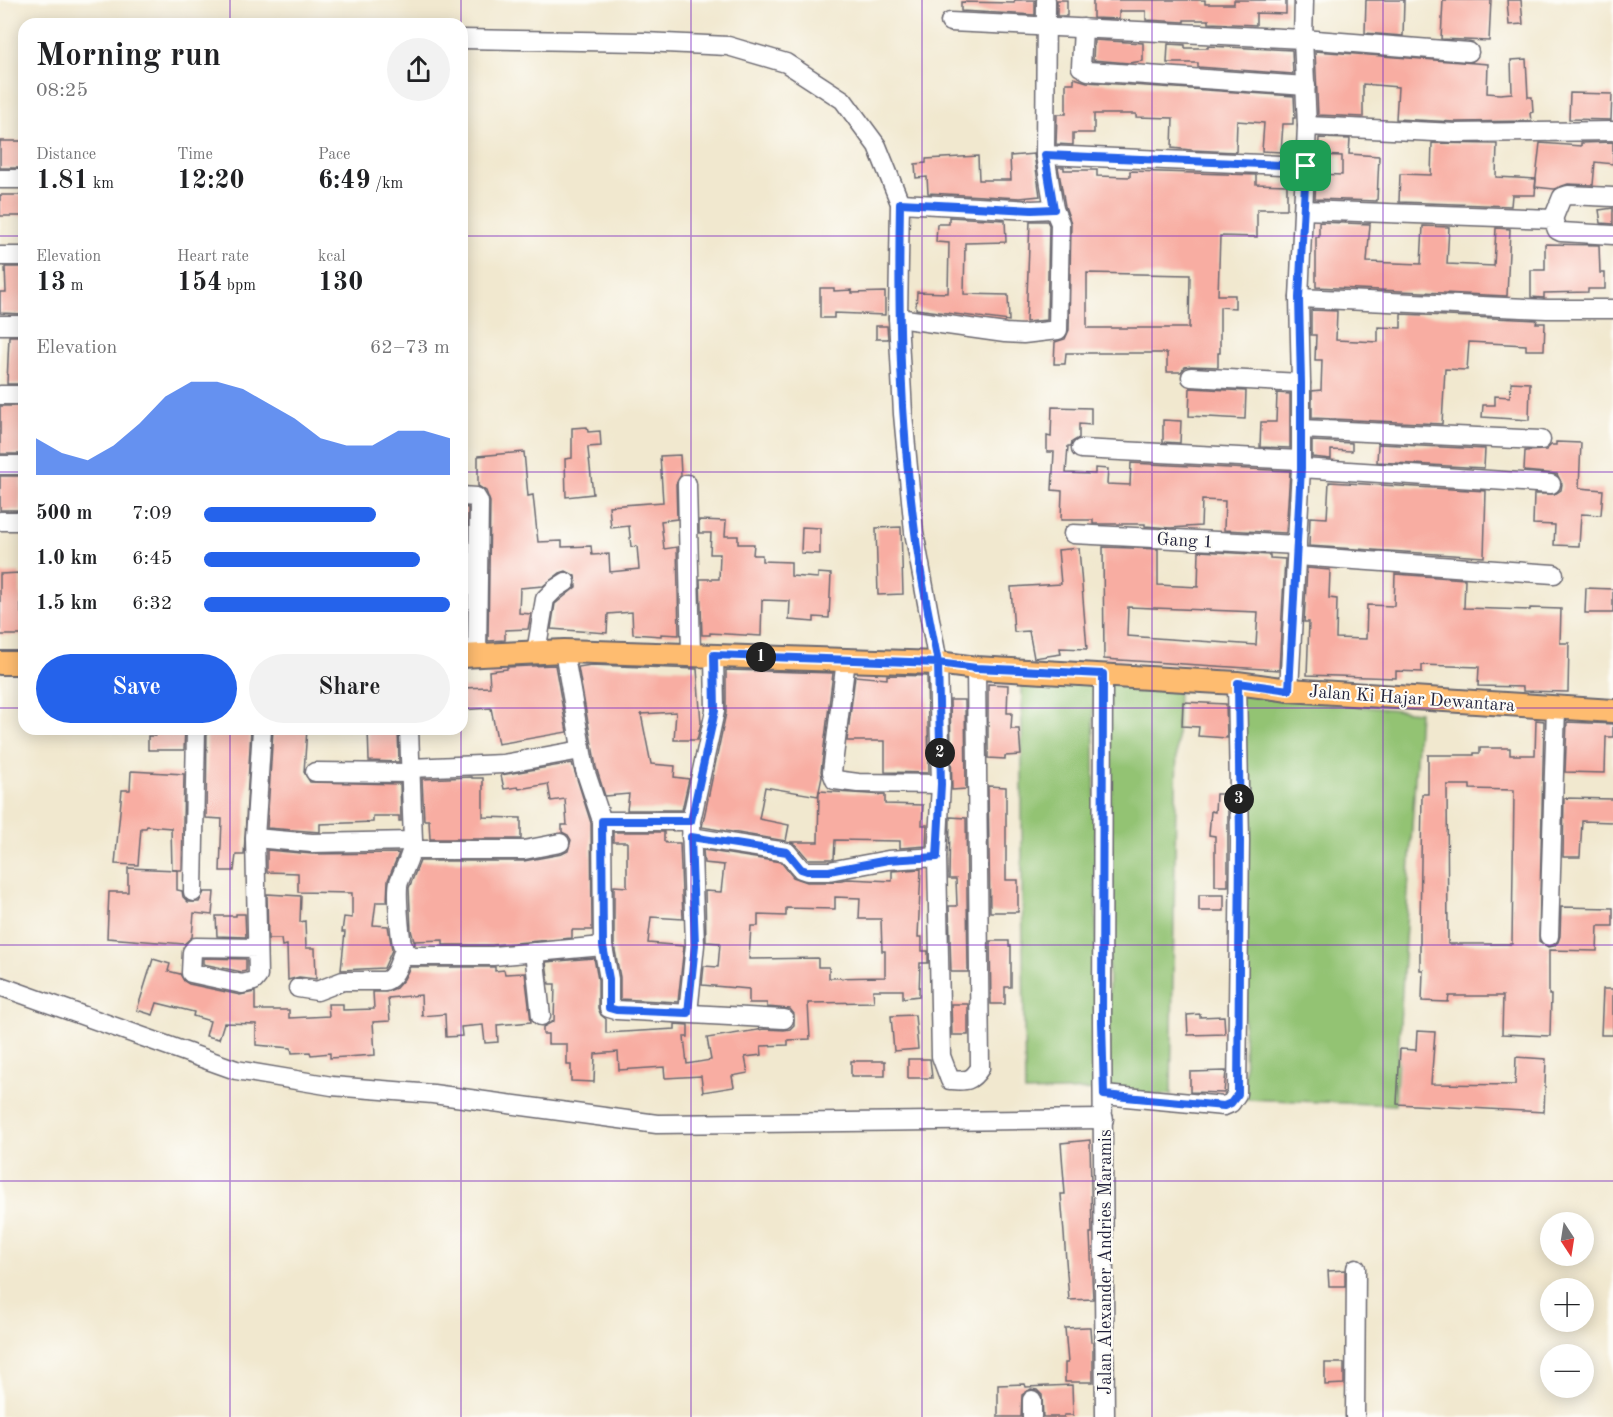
<!DOCTYPE html>
<meta charset="utf-8">
<style>
body{margin:0;font-family:"Old Standard TT",serif;background:#f2f2f2;color:#202124;height:100vh;display:flex;flex-direction:column;font-size:22px;white-space:nowrap}
*{box-sizing:border-box;margin:0}
p{font-size:20px;color:#757577}
.icon{flex:none;width:33px;height:33px;fill:none;stroke:currentColor;stroke-width:2;stroke-linecap:round;stroke-linejoin:round}
.map{position:relative;flex:1;overflow:hidden}
.side{position:absolute;left:18px;top:18px;width:450px;height:717px;display:flex;flex-direction:column;background:#fff;border-radius:18px;box-shadow:0 3px 15px #0003}
.side>*{flex:none}
.needle{width:39px;rotate:168deg}
.fabs{position:absolute;left:1540px;top:1212px;display:grid;gap:12px}
.fabs a{display:grid;place-items:center;width:54px;height:54px;border-radius:50%;background:#fff;box-shadow:0 3px 15px #0003;font-size:30px}
.pin{position:absolute;display:grid;place-items:center;width:51px;height:51px;color:#fff;margin:-26px;border-radius:12px;box-shadow:0 3px 9px #0006}
.km{position:absolute;width:30px;height:30px;margin:-15px;border-radius:50%;background:#222;color:#fff;font-size:16px;line-height:30px;text-align:center}
.round{display:grid;place-items:center;flex:none;width:63px;height:63px;border-radius:32px;background:#f2f2f2}
.head{display:flex;align-items:center;justify-content:space-between;height:102px;padding:0 18px}
h1{font-size:33px;font-weight:700;line-height:45px}
.metrics{display:grid;grid-template-columns:repeat(3,1fr);gap:9px;height:102px;padding:6px 18px}
.metrics div{display:grid;align-content:center}
.metrics b{font-size:26px;font-weight:700}
.metrics small{font-size:16px;font-weight:400}
.metrics p{font-size:16px}
.chart{height:168px;padding:12px 18px}
.chart p{display:flex;justify-content:space-between}
.chart svg{width:100%;height:108px;margin-top:6px;fill:#2563eb;opacity:.7}
.button{display:flex;gap:12px;margin-top:auto;padding:12px 18px}
.button a{flex:1;height:69px;border-radius:36px;background:#2563eb;color:#fff;font-size:24px;font-weight:700;line-height:69px;text-align:center}
.button a+a{background:#f2f2f2;color:#202124}
ul{padding:0 18px;list-style:none;font-size:20px}
li{display:grid;grid-template-columns:96px 72px 1fr;align-items:center;height:45px}
li i{height:15px;border-radius:8px;background:#2563eb}
.map>svg:first-child{display:block}
</style>
<div class="map">
<svg width="1613" height="1417" viewBox="0 0 1613 1417">
<rect width="100%" height="100%" fill="#fdfcf7"/>
<filter id="ink" filterUnits="userSpaceOnUse"><feTurbulence type="fractalNoise" baseFrequency=".0167" numOctaves="2"/><feDisplacementMap in="SourceGraphic" scale="12" xChannelSelector="R" yChannelSelector="G"/><feConvolveMatrix kernelMatrix="1 2 1 2 8 2 1 2 1" color-interpolation-filters="sRGB"/></filter>
<filter id="wash" filterUnits="userSpaceOnUse"><feTurbulence type="fractalNoise" baseFrequency=".008" numOctaves="4" result="noise"/><feDisplacementMap in="SourceGraphic" scale="24" xChannelSelector="R" yChannelSelector="G"/><feGaussianBlur stdDeviation="1.35" result="paint"/><feColorMatrix in="noise" values="0 0 0 0 0 0 0 0 0 0 0 0 0 0 0 0 0 1.4 0 .05"/><feComposite in="paint" operator="in"/></filter>
<g filter="url(#wash)">
<rect width="100%" height="100%" fill="#f1e8cf"/>
<!-- green -->
<g fill="#93c373" stroke="#5a7257" stroke-width="1.5">
<path d="M1108 677 1178 680 1171 1095 1109 1093Z"/>
<path d="M1022 678 1093 680 1099 1090 1025 1092 1022 879Z"/>
<path d="M1240 695 1419 712 1395 1105 1245 1099Z"/>
</g>
<g id="blocks">
<!-- building -->
<g fill="#f8ada2" fill-rule="evenodd">
<path d="M1015 0H1035V15L961 11V2L1014 3Z"/>
<rect x="1057" y="0" width="10" height="16"/>
<path d="M1093 0H1205V4H1234V0H1286V14L1256 13V25L1209 23V20H1184V22L1146 20V11H1119V19L1093 18Z"/>
<path d="M1366 0H1404L1403 36 1365 33Z"/>
<path d="M1443 0H1491L1489 41 1441 39Z"/>
<path d="M1507 0H1521L1523 24 1509 25Z"/>
<path d="M1094 40 1143 43V61L1129 63 1093 60Z"/>
<path d="M1168 44 1185 45V48H1208V46L1292 50 1293 74 1198 67V63H1167Z"/>
<path d="M1315 51 1488 64 1487 93 1500 94 1512 93 1511 60 1526 59 1528 97H1532L1533 112 1530 113 1531 121 1456 122 1396 119 1398 87 1363 84V117L1318 115Z"/>
<path d="M1074 78 1087 82 1294 96 1295 118H1293V124H1283L1281 152 1262 151 1264 123 1237 121 1236 152 1191 150 1172 148 1173 118 1136 117V114H1094V133H1073V145L1056 144 1057 114H1066V83H1074Z"/>
<path d="M1570 93 1612 94 1611 120 1569 119Z"/>
<path d="M1319 138 1350 139 1349 154 1379 156 1377 201 1315 199 1316 174 1342 175V156L1318 155Z"/>
<rect x="0" y="141" width="24" height="27"/>
<path d="M1613 142V164L1595 162 1593 185 1568 184 1554 189 1535 187 1540 143 1581 146V143Z"/>
<path d="M1432 143 1497 144 1496 177 1536 179 1535 195H1512L1511 206 1399 202 1400 174 1431 175Z"/>
<path d="M1034 154 1040 196 1020 198 928 193 927 177 916 178 915 164 926 163V159L978 156 979 180H1011L1010 156Z"/>
<path d="M1058 167H1064V170H1097V176L1130 177V171L1256 175V184L1287 185V209H1257V237L1220 236 1218 295H1235V308L1220 307V353H1218V367L1191 366 1185 367 1181 372H1167V353H1066L1065 364H1054L1055 342 1065 339 1069 330 1071 223 1065 206ZM1087 273 1190 275 1189 328H1087Z"/>
<rect x="0" y="195" width="24" height="21"/>
<path d="M1613 208V224L1601 223 1599 210Z"/>
<path d="M949 217 1005 220 1006 242 965 243 964 294 1008 295 1009 321 916 309 917 292 948 293 949 243 936 242 937 224H949Z"/>
<path d="M1030 221H1047L1049 225 1047 320 1026 322Z"/>
<path d="M1319 222 1370 224 1367 262 1421 264 1423 226 1449 227 1447 264 1494 266 1496 228 1510 229 1507 296 1316 287V237H1319Z"/>
<path d="M1545 244 1599 245 1600 273H1605V289H1588V292L1544 293V298L1531 297V270H1545Z"/>
<path d="M5 267H24V314L0 313V292H6Z"/>
<path d="M820 288H834V291L852 290V293L885 292V315L834 313V318H820Z"/>
<path d="M1311 310 1337 311 1336 340 1378 342V327L1401 328V314L1537 320 1536 323H1545L1544 350H1526V345L1469 342 1467 370 1445 369 1442 424 1312 418V391L1321 390 1322 360H1315L1316 335H1311Z"/>
<path d="M876 326H887L888 339H876Z"/>
<path d="M9 336H24V384H7Z"/>
<path d="M1511 382 1530 383 1529 420 1482 417 1483 405H1495V396L1510 397Z"/>
<path d="M1190 388 1246 391 1245 419 1189 416Z"/>
<path d="M1277 393 1290 394V448L1260 447 1261 422H1276Z"/>
<path d="M0 406H24V451L22 454H0Z"/>
<path d="M1052 407 1091 408V425L1079 424V438L1072 442 1071 446H1068L1066 473 1095 474V468L1108 469 1107 484 1130 485 1131 463 1290 471 1286 533 1224 530 1225 501 1202 500 1201 526 1170 528 1145 526V524H1093V520H1061L1062 491 1052 490 1054 452H1047V436L1051 437Z"/>
<path d="M1163 420 1181 421 1180 443 1163 442Z"/>
<path d="M587 427 588 432 600 431 601 446 588 447V449L593 494 566 497 565 459 572 458V428Z"/>
<path d="M1312 441 1352 443V451L1331 450V459L1312 457Z"/>
<path d="M1556 442 1581 443 1579 488 1603 490 1601 515 1581 514 1579 546 1554 545 1555 525 1533 524 1534 494H1555L1561 490 1562 484 1557 474 1524 471 1525 451 1546 450 1551 445H1556Z"/>
<path d="M1378 444 1485 449 1484 468 1377 462Z"/>
<path d="M524 452 528 496 533 495 538 542 562 541V547L591 546 592 555 609 554 610 572 639 569 637 546 631 547 629 526 611 528 609 506 663 502 660 456 680 455 681 475 676 484 677 519 661 521 664 549 677 547 679 635 661 634V636L633 634 632 612 608 614 607 633 551 629 555 604 576 587 575 576 566 571 560 573 543 586 520 588 519 613 531 614 528 629 505 630V640L488 641 490 502 486 491 478 486V456Z"/>
<path d="M0 476H22L20 510H0Z"/>
<path d="M1329 482 1486 491 1484 557 1309 546 1310 517 1327 518Z"/>
<path d="M462 507 468 508 467 565H462Z"/>
<path d="M699 520 726 521 725 536H738V544H754L753 555H762V561L791 562V576L818 578V573L831 574 829 618 814 617V622L789 620 790 601 762 600 761 636 710 633V635H702L700 579H719L720 554H710L711 533H699Z"/>
<path d="M802 527 820 528V554L801 553Z"/>
<path d="M901 527 903 594 878 595 876 528Z"/>
<path d="M1103 547 1158 549V585L1198 587 1199 551 1270 555V558L1285 559 1279 670 1104 659ZM1128 607 1258 612 1256 645 1127 636Z"/>
<path d="M1079 548 1087 649 1060 648 1061 654 1034 658 1029 631 1014 632 1011 587 1061 584 1058 550Z"/>
<path d="M1307 568 1330 570 1329 598 1337 599 1336 638 1366 639 1367 605 1394 606 1395 574 1465 579 1464 608 1530 610V608L1561 609 1560 643H1569L1568 692 1523 691V687L1478 686 1479 667 1422 665V672L1396 671V678L1307 675 1309 622H1304Z"/>
<path d="M20 573 21 613H24V635H0V574Z"/>
<path d="M1586 588 1613 589V613H1585Z"/>
<path d="M462 591H467L466 620H462Z"/>
<path d="M555 665 567 732 498 744 491 708 462 710V688L490 687 489 671 507 669V667Z"/>
<path d="M591 665 697 669 701 723 697 740H674L676 712 641 714 651 764 675 766 674 777 689 779 682 810H627L629 794 605 796 596 767 578 667Z"/>
<path d="M726 670 833 673 821 771 822 777 818 796 765 787 759 819 789 825 786 841 702 827 726 713Z"/>
<path d="M887 675 927 676 929 773 885 772V741H847L855 676 887 679Z"/>
<path d="M988 684 1008 685 1007 713H1012L1011 729H1019L1021 755 1005 756V759L988 758Z"/>
<path d="M950 700H965L966 789 952 790Z"/>
<path d="M1183 702 1226 704 1227 738 1198 736 1199 727 1182 726Z"/>
<path d="M1536 720 1544 721 1539 941 1548 947 1554 946 1558 942 1560 936 1561 907 1613 908V926H1598L1597 951 1549 950V995H1551L1550 1036 1502 1034 1503 996H1449L1448 1002 1422 1001 1423 970H1420V931L1422 794H1428V755H1474V753H1480V748H1510V755H1535ZM1447 785H1470V789L1514 790 1512 944H1448Z"/>
<path d="M1567 722 1613 724V737H1606L1605 773 1565 772Z"/>
<path d="M155 729H185L184 750H148V736H155Z"/>
<path d="M207 729H251L244 855H236L234 871H220L222 819 206 818Z"/>
<path d="M273 729H307L304 772 310 782 400 784 401 821H399V816H373V822L320 824V832L267 828Z"/>
<path d="M368 729H388V732H398L399 762 369 761Z"/>
<path d="M572 763 591 823 592 930H572V938L492 945H443V940L415 941V945L411 930 409 888 420 861H524L562 854 568 851 571 840 568 835 562 832V825H567L565 799 551 801 548 784 519 789 518 787 504 789 501 775Z"/>
<path d="M131 771 184 774 182 870H172L171 828 147 826 146 828H141L138 865 115 864 122 790H130Z"/>
<path d="M472 777V778H483V817L521 818V839H430L429 820H424L422 779Z"/>
<path d="M988 786 1006 787V880H1018V912H990Z"/>
<path d="M819 791 885 795V804L923 805 922 825H927L926 846 900 848V841L835 840 834 859H808L796 845 790 842H818Z"/>
<path d="M1216 794H1228V886H1215V836L1209 835 1211 811 1215 812Z"/>
<path d="M1564 798 1613 799V822L1582 821 1580 857H1563Z"/>
<path d="M950 817 966 818 968 972H951L949 906H957L956 879H949Z"/>
<path d="M613 832H664V841L666 843H680L683 919 651 917 648 943 684 946 678 1002 620 999V977L614 945V886L627 887V842H613Z"/>
<path d="M267 850 312 854 399 853 388 880 387 902H376L373 925 388 926 392 950 384 968 341 970 345 932H342L344 917 352 918V893L298 892V873L267 872Z"/>
<path d="M703 850 781 862 793 877 807 882H829L848 879 892 881V871L921 869 918 937H922V951H928V963H920L919 996 903 998V990H873L874 1002 808 1003 810 1039 788 1040V1045L761 1046 762 1055 745 1057 748 1073 732 1076 734 1087 703 1092 701 1076 665 1078 664 1067 619 1070 618 1052 595 1054 594 1082 571 1081V1065H567V1044H548V1034H543V1027L554 1021 555 984H549L546 962 594 958 598 980V1008L601 1015 606 1019V1033L675 1029V1024L688 1025V1037H684L687 1064 711 1060 707 1038 764 1029 784 1030 790 1029 794 1025V1014L790 1009 767 1007V1003H749V989L702 985 704 966 718 967 720 943 706 942 705 891 721 892 724 865 704 863ZM835 897 860 898 859 919H881L882 951H885V977L829 978V967H818V958L749 959 751 926H758V915L786 916V908L835 909Z"/>
<path d="M128 868 177 870V890L182 891 183 897 188 902H199L204 892H214L212 915 194 913 192 937 184 944 107 938 109 892H128Z"/>
<path d="M267 894 301 896 300 922 305 921 306 948H315L316 979 299 977 288 980 287 945 282 946 281 939H268Z"/>
<rect x="1199" y="895" width="25" height="16"/>
<path d="M236 914H245L246 937 217 936 216 916H236Z"/>
<path d="M990 941H1009V946H1011V987H1005V1004H991Z"/>
<path d="M203 958 246 959V971L242 972 203 964Z"/>
<path d="M153 959 170 964 168 971 180 974 184 981 189 984 240 995 255 992V1010H289V1018L329 1016 328 1004H343V1010L374 1009 373 992H386L396 988 404 979 410 967H495V971L504 970 505 974 525 973 531 1022 497 1025 498 1042 485 1043 483 1025 461 1027 462 1036 446 1037 445 1014 422 1016 421 995 388 998 390 1021 373 1022 375 1055 330 1058V1053L311 1055 310 1052 292 1053 291 1048 256 1045V1024L224 1023 219 1039 206 1036 210 1021 193 1016 194 1012 157 1003 153 1015 137 1010Z"/>
<path d="M1603 989H1613V1035H1601Z"/>
<path d="M951 1004H968V1035H952Z"/>
<path d="M1200 1014V1017L1224 1016 1225 1034 1188 1035 1187 1015Z"/>
<path d="M915 1015 918 1049 894 1051 891 1016Z"/>
<path d="M1417 1031 1435 1032 1431 1084 1515 1085 1516 1057 1546 1059 1544 1112 1397 1104 1400 1049 1416 1050Z"/>
<path d="M908 1059H930L932 1078H908Z"/>
<rect x="851" y="1061" width="34" height="15"/>
<path d="M1226 1071 1224 1093 1190 1092V1072Z"/>
<path d="M1090 1140 1092 1233H1090L1093 1299 1069 1300 1061 1194H1065L1061 1143Z"/>
<path d="M1345 1270V1286H1329L1328 1271Z"/>
<path d="M1087 1327H1090L1091 1342H1093V1382H1065V1363H1068L1065 1328Z"/>
<path d="M1325 1363H1344V1384L1325 1385Z"/>
<path d="M1025 1384 1026 1387 1072 1385 1073 1415H1064V1417H1043L1042 1395 1037 1390 1031 1389 1022 1395 1021 1417H998V1385Z"/>
</g>
</g>
</g>
<g filter="url(#ink)">
<use href="#blocks" fill-opacity="0" stroke="#6a676f" stroke-width="1.5"/>
<g fill="none" stroke-linecap="round" stroke-linejoin="round">
<defs>
<g id="minor">
<path d="M950 22 1303 39 1469 52"/>
<path d="M1083 28 1081 67 1088 71 1306 86"/>
<path d="M462 39 644 42 728 46 786 63 843 100 877 146 900 203 898 318 903 414 914 532 938 663 941 784 937 857 941 1056 950 1080C966 1081 971 1082 980 1068L976 668"/>
<path d="M1307 126 1456 133 1613 131"/>
<path d="M1045 155 1306 166"/>
<path d="M0 179H24"/>
<path d="M900 203 1032 210 1054 209"/>
<path d="M1303 210 1553 219 1557 230 1561 232 1613 235"/>
<path d="M1553 219 1562 197 1568 195 1613 197"/>
<path d="M0 256H24"/>
<path d="M1299 298 1547 309H1613"/>
<path d="M898 318 1005 333 1023 334 1058 330 1060 223 1054 209 1045 155 1046 0"/>
<path d="M0 325H24"/>
<path d="M1191 377 1301 383"/>
<path d="M0 395H24"/>
<path d="M1301 429 1541 440"/>
<path d="M1081 449 1300 460"/>
<path d="M0 465H24"/>
<path d="M1301 468 1551 484"/>
<path d="M687 484 691 654"/>
<path d="M462 496 476 497 479 502 477 655"/>
<path d="M0 521H24"/>
<path d="M1073 534 1297 545"/>
<path d="M1297 556 1554 574"/>
<path d="M564 651 585 770 602 821 603 946 609 979V1008L616 1010 784 1019"/>
<path d="M536 652 545 599 555 589 566 582"/>
<path d="M846 660 832 772 835 780 858 783 941 784"/>
<path d="M1103 674 1102 1022 1105 1417"/>
<path d="M1289 690 1301 468V383L1299 298 1307 126 1303 39 1304 0"/>
<path d="M409 729 413 841C412 856 404 868 399 882 396 891 400 934 402 944 404 950 407 952 410 956H493L603 946"/>
<path d="M410 768 503 764 581 750"/>
<path d="M315 772 410 773"/>
<path d="M602 821H691"/>
<path d="M691 837 787 852 801 869 807 871H829L888 860 937 857"/>
<path d="M255 838 312 843 413 841"/>
<path d="M412 850H524L560 843"/>
<path d="M193 892 196 729"/>
<path d="M1549 936 1556 707"/>
<path d="M257 948 196 947 192 952 191 973 242 984 254 981 258 976 255 838 262 729"/>
<path d="M534 952 541 1016"/>
<path d="M0 986 236 1070 332 1086 433 1094 657 1124 1104 1119"/>
<path d="M298 988 317 991 343 981H385C397 977 399 961 404 950"/>
<path d="M688 1013 695 945 691 821 715 711 714 655"/>
<path d="M1104 1095 1224 1106 1231 1103 1237 1094 1240 841 1237 683"/>
<path d="M1032 1417V1400"/>
<path d="M1355 1417 1356 1268"/>
</g>
<g id="major">
<path d="M462 656 564 651 938 663 976 668 1237 683 1289 690 1613 711"/>
<path d="M0 663H24"/>
</g>
</defs>
<!-- minor casing -->
<use href="#minor" stroke="#6a676f" stroke-width="21"/>
<!-- major casing -->
<use href="#major" stroke="#6a676f" stroke-width="26"/>
<!-- minor -->
<use href="#minor" stroke="#fff" stroke-width="18"/>
<!-- major -->
<use href="#major" stroke="#febc70" stroke-width="22"/>
</g>
</g>
<g fill="none" stroke-linecap="round" stroke-linejoin="round" filter="url(#ink)">
<defs>
<path id="route" d="M1306 166 1045 155 1054 209 1032 210 900 203C898 313 900 423 915 532 920 576 930 619 938 663L714 655 715 711 691 821H602L603 946 609 979V1008L616 1010 688 1013 695 945 691 837 787 852 801 869 807 871H829L888 860 937 857 941 784 938 663 976 668 1103 674 1102 1022 1104 1095 1224 1106 1231 1103 1238 1094 1240 841 1238 683 1289 690 1301 468V383L1299 298 1306 166"/>
</defs>
<!-- route casing -->
<use href="#route" stroke="#fff" stroke-width="12"/>
<!-- route -->
<use href="#route" stroke="#2563eb" stroke-width="8"/>
</g>
<!-- grid -->
<path fill="none" stroke="#7b2cbf" stroke-width="1.5" stroke-opacity="0.55" d="M230 0V24M461 0V24M691 0V1417M922 0V1417M1152 0V1417M1383 0V1417M0 236H24M462 236H1613M0 472H24M462 472H1613M0 708H24M462 708H1613M230 729V1417M461 729V1417M0 945H1613M0 1181H1613"/>
<g text-anchor="middle" stroke-width="4.5" stroke-linejoin="round" paint-order="stroke">
<!-- street labels -->
<g font-size="18" fill="#22223b" stroke="#fdfcf7">
<text transform="translate(1185 540) rotate(3)" y="6">Gang 1</text>
<text transform="translate(1412 698) rotate(4)" y="6">Jalan Ki Hajar Dewantara</text>
<text transform="translate(1105 1262) rotate(-90)" y="6">Jalan Alexander Andries Maramis</text>
</g>
</g>
</svg>
<div class="fabs">
<a><svg class="needle" viewBox="-14 -14 28 28"><path d="M0-13l5 13h-10z" fill="#e53935"/><path d="M0 13l5-13h-10z" fill="#757577"/></svg></a>
<a>+</a>
<a>−</a>
</div>
<div class="pin" style="left:1306px;top:166px;background:#1e9e55"><svg class="icon" aria-label="arrive" viewBox="0 0 24 24"><path d="M6 21V4h12l-3 4 3 4H6"/></svg></div>
<b class="km" style="left:761px;top:657px">1</b>
<b class="km" style="left:940px;top:753px">2</b>
<b class="km" style="left:1239px;top:799px">3</b>
<section class="side">
<div class="head"><div><h1>Morning run</h1><p>08:25</p></div><a class="round"><svg class="icon" aria-label="share" viewBox="0 0 24 24"><path d="M12 15V3M7 8l5-5 5 5M5 13v7h14v-7"/></svg></a></div>
<div class="metrics">
<div><p>Distance</p><b>1.81<small> km</small></b></div>
<div><p>Time</p><b>12:20</b></div>
<div><p>Pace</p><b>6:49<small> /km</small></b></div>
</div>
<div class="metrics">
<div><p>Elevation</p><b>13<small> m</small></b></div>
<div><p>Heart rate</p><b>154<small> bpm</small></b></div>
<div><p>kcal</p><b>130</b></div>
</div>
<div class="chart"><p><span>Elevation</span>62–73 m</p>
<svg viewBox="0 0 160 44" preserveAspectRatio="none"><path d="M0 44V29L10 35L20 38L30 32L40 23L50 12L60 6L70 6L80 9L90 15L100 21L110 29L120 32L130 32L140 26L150 26L160 29V44z"/></svg>
</div>
<ul>
<li><b>500 m</b>7:09<i style="width:70%"></i></li>
<li><b>1.0 km</b>6:45<i style="width:88%"></i></li>
<li><b>1.5 km</b>6:32<i style="width:100%"></i></li>
</ul>
<div class="button"><a>Save</a><a>Share</a></div>
</section>
</div>
